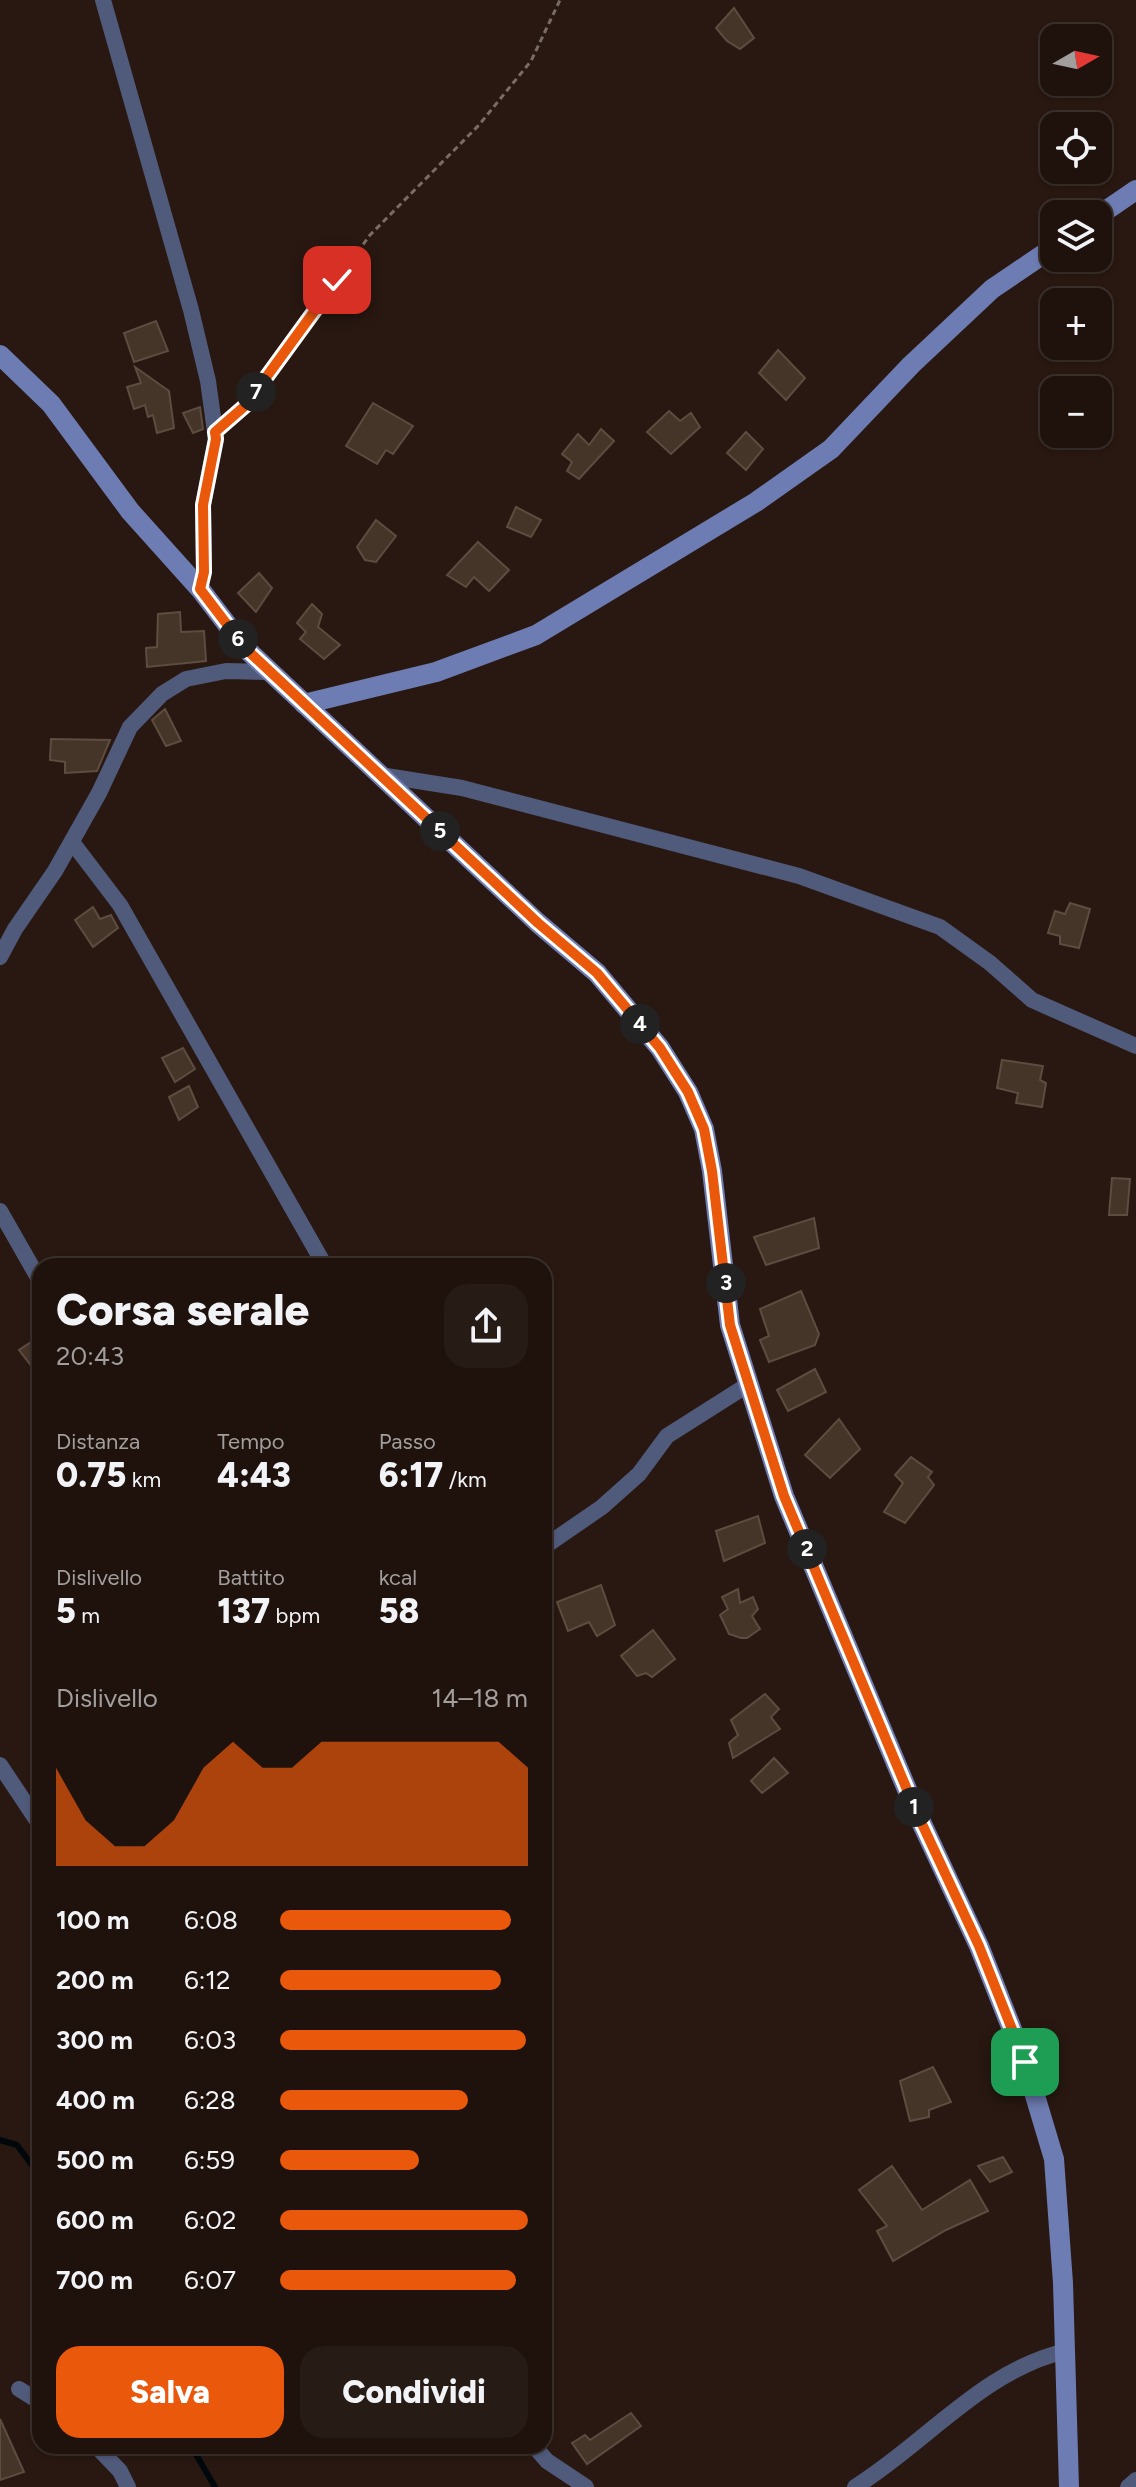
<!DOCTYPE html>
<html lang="it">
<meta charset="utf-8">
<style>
body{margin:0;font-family:Figtree,sans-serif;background:#271b16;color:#f1f3f6;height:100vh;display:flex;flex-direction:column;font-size:30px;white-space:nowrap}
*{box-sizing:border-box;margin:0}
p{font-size:26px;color:#a19e9d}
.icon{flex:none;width:44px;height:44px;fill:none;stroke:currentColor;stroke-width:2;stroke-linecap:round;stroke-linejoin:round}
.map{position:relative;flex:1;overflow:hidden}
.side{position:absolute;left:32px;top:1258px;width:520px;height:1196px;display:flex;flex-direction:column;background:#1f120d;border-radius:24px;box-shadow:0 2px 6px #0004,0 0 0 2px #3c322e}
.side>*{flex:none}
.needle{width:52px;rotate:81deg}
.controls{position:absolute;left:1040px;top:24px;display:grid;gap:16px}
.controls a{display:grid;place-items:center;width:72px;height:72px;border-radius:16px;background:#1f120d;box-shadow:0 2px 6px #0004,0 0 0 2px #3c322e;font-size:40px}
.pin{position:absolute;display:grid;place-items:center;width:68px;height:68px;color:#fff;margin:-34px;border-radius:16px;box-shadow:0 4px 12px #0006}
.km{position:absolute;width:40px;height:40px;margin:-20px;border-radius:50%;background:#222;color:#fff;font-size:22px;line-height:40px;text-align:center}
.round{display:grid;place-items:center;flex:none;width:84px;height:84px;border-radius:24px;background:#271b16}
.overview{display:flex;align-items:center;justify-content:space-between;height:136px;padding:0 24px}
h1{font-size:44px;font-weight:800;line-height:60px}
.metrics{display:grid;grid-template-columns:repeat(3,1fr);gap:12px;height:136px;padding:8px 24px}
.metrics div{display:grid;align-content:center}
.metrics b{font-size:34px;font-weight:800}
.metrics small{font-size:22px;font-weight:400}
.metrics p{font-size:22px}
.chart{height:224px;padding:16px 24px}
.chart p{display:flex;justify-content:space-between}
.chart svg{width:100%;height:144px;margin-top:8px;fill:#ea580c;opacity:.7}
.button{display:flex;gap:16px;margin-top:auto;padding:16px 24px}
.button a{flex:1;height:92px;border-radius:24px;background:#ea580c;color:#fff;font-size:32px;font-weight:800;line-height:92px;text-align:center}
.button a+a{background:#271b16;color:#f1f3f6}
ul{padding:0 24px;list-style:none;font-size:26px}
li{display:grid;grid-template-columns:128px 96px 1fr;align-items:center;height:60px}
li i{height:20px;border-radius:10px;background:#ea580c}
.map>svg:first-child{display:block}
</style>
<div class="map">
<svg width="1136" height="2487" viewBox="0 0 1136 2487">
<rect width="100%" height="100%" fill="#291811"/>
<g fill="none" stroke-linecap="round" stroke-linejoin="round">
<!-- stream -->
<g stroke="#00080c" stroke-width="6">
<path d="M0 2140 17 2145 40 2176"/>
<path d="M191 2446 215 2487"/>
</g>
</g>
<!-- building -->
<g fill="#443528" stroke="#5d4c3f" stroke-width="2">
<path d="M734 8 754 38 740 49 727 41 716 28Z"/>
<path d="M156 321 168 351 134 362 124 333Z"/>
<path d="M778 350 805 378 786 400 759 373Z"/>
<path d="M135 367 169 391 174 428 157 433 153 415 148 417 145 405 134 409 127 387 141 383Z"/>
<path d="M373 403 413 426 393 454 386 450 377 464 346 446Z"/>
<path d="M200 407 203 429 193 433 183 413Z"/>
<path d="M669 411 680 421 691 413 700 427 671 454 647 432Z"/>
<path d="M601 429 614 441 579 479 567 471 572 462 562 454 578 434 589 445Z"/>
<path d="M746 432 763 449 746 470 727 453Z"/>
<path d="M516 507 541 520 531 537 507 527Z"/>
<path d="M376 520 396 536 376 562 365 560 357 547Z"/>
<path d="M478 542 509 570 489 591 474 577 466 587 447 575Z"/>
<path d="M259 573 272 588 256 612 238 593Z"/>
<path d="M312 604 322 614 318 627 340 645 324 659 300 639 306 632 297 623Z"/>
<path d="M180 612 181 632 204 631 206 661 147 667 146 648 157 647 158 614Z"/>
<path d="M165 709 181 741 166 746 152 720Z"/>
<path d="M51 739 110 740 97 771 65 773V762L50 760Z"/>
<path d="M1070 903 1090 909 1079 948 1060 944V936L1048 933 1055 911 1065 914Z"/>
<path d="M93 907 100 919 111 915 118 928 93 947 75 920Z"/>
<path d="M183 1048 195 1069 175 1082 162 1058Z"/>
<path d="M1002 1060 1043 1066 1040 1080 1046 1083 1042 1107 1016 1103 1018 1093 997 1088Z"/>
<path d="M189 1086 198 1107 179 1120 169 1097Z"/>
<path d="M1112 1178 1130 1179 1127 1215H1109Z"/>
<path d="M814 1218 819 1248 766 1265 754 1237Z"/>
<path d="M801 1291 819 1334 815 1345 769 1362 760 1340 769 1336 760 1309Z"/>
<path d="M40 1336V1377L19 1350Z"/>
<path d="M815 1369 826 1392 788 1411 777 1390Z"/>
<path d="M839 1419 860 1449 830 1478 805 1455Z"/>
<path d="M911 1457 932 1472 928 1477 934 1485 905 1523 884 1512 903 1483 895 1475Z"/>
<path d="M758 1516 765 1543 724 1561 716 1531Z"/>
<path d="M601 1585 615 1625 597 1636 589 1622 568 1631 557 1602Z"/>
<path d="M738 1589 740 1603 753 1597 758 1609 752 1616 760 1629 747 1638H741L729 1634 720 1615 728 1609 722 1597Z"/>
<path d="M653 1630 675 1659 652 1677 646 1673 637 1676 621 1656Z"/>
<path d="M765 1694 779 1709 771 1717 780 1729 733 1758 729 1743 738 1735 731 1720Z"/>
<path d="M774 1758 788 1773 762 1793 751 1781Z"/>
<path d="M933 2067 951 2102 929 2110V2117L910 2121 900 2081Z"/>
<path d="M1003 2157 1012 2172 990 2182 978 2166Z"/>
<path d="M892 2166 922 2210 970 2180 988 2211 946 2230 893 2261 877 2231 887 2226 859 2190Z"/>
<path d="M631 2413 641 2426 587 2464 572 2443 585 2435 590 2440Z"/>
<path d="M0 2419 24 2472 0 2480Z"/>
</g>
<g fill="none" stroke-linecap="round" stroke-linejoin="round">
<!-- path -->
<path stroke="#796b65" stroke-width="3" stroke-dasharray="6 4" stroke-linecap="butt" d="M230 419 246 405 370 235 479 125 531 61 560 0"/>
<!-- street -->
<g stroke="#505a7b" stroke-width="16">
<path d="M103 0 191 310 208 381 216 439 203 505 204 572 200 589"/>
<path d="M380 775 462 788 799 876 940 927 990 963 1032 1000 1136 1046"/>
<path d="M72 842 120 905 325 1266"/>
<path d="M0 957 15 929 55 871 99 793 130 727 162 694 186 679 226 671 270 672"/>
<path d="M0 1211 40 1281"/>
<path d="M544 1547 602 1507 639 1474 667 1436 749 1384"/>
<path d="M0 1765 40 1825"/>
<path d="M19 2389 40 2402"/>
<path d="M96 2446 120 2471 128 2487"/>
<path d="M534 2446 547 2461 586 2487"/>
<path d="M855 2487C926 2443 983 2370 1066 2351"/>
<path d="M1128 2487 1136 2480"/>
</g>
<!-- secondary -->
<g stroke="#6d7cb2" stroke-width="20">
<path d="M1098 216 1136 190"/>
<path d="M0 355 51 404 130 511 200 589 245 648 538 923 597 973 660 1048 688 1092 704 1129 712 1171 730 1325 784 1496 916 1811 979 1946 1025 2062 1054 2159 1063 2283 1069 2487"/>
<path d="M304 704 436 672 536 635 756 502 831 449 911 365 992 289 1054 247"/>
</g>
</g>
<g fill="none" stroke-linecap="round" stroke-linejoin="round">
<defs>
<path id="route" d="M337 280 246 405 215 432 216 439 203 505 204 572 200 589 245 648 538 923 597 973 660 1048 688 1092 704 1129 712 1171 730 1325 784 1496 916 1811 979 1946 1025 2062"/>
</defs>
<!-- route casing -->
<use href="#route" stroke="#fff" stroke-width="16"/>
<!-- route -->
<use href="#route" stroke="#ea580c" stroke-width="10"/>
</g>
</svg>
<div class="controls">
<a><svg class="needle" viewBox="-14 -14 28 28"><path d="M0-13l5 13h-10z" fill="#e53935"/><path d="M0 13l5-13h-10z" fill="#a19e9d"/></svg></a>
<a><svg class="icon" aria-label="locate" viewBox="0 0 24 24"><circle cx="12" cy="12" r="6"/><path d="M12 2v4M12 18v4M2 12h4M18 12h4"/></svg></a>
<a><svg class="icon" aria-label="layers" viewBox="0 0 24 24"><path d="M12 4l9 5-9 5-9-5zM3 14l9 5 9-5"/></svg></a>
<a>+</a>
<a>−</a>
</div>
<div class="pin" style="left:1025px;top:2062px;background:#1e9e55"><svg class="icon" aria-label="arrive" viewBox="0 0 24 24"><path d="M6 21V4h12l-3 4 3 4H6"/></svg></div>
<div class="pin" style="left:337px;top:280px;background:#d93025"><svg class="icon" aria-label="check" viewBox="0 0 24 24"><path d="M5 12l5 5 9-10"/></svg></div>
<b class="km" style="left:914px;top:1807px">1</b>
<b class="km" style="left:807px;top:1549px">2</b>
<b class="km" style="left:726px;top:1283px">3</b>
<b class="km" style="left:640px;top:1024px">4</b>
<b class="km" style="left:440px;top:831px">5</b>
<b class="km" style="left:238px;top:639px">6</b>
<b class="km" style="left:256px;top:392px">7</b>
<section class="side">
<div class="overview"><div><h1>Corsa serale</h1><p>20:43</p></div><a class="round"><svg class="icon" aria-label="share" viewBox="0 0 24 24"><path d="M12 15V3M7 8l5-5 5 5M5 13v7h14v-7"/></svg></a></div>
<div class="metrics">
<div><p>Distanza</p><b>0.75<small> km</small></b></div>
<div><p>Tempo</p><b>4:43</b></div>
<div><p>Passo</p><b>6:17<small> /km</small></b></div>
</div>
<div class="metrics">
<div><p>Dislivello</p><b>5<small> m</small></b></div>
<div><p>Battito</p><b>137<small> bpm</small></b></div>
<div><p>kcal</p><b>58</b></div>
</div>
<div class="chart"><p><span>Dislivello</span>14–18 m</p>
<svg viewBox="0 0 160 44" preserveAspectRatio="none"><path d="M0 44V14L10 30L20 38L30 38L40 30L50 14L60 6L70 14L80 14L90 6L100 6L110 6L120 6L130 6L140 6L150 6L160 14V44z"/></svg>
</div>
<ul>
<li><b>100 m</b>6:08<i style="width:93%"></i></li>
<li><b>200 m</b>6:12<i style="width:89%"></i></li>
<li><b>300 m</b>6:03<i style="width:99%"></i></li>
<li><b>400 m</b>6:28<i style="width:76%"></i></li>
<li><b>500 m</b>6:59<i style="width:56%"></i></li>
<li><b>600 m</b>6:02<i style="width:100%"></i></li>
<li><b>700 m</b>6:07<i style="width:95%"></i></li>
</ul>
<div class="button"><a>Salva</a><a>Condividi</a></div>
</section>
</div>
